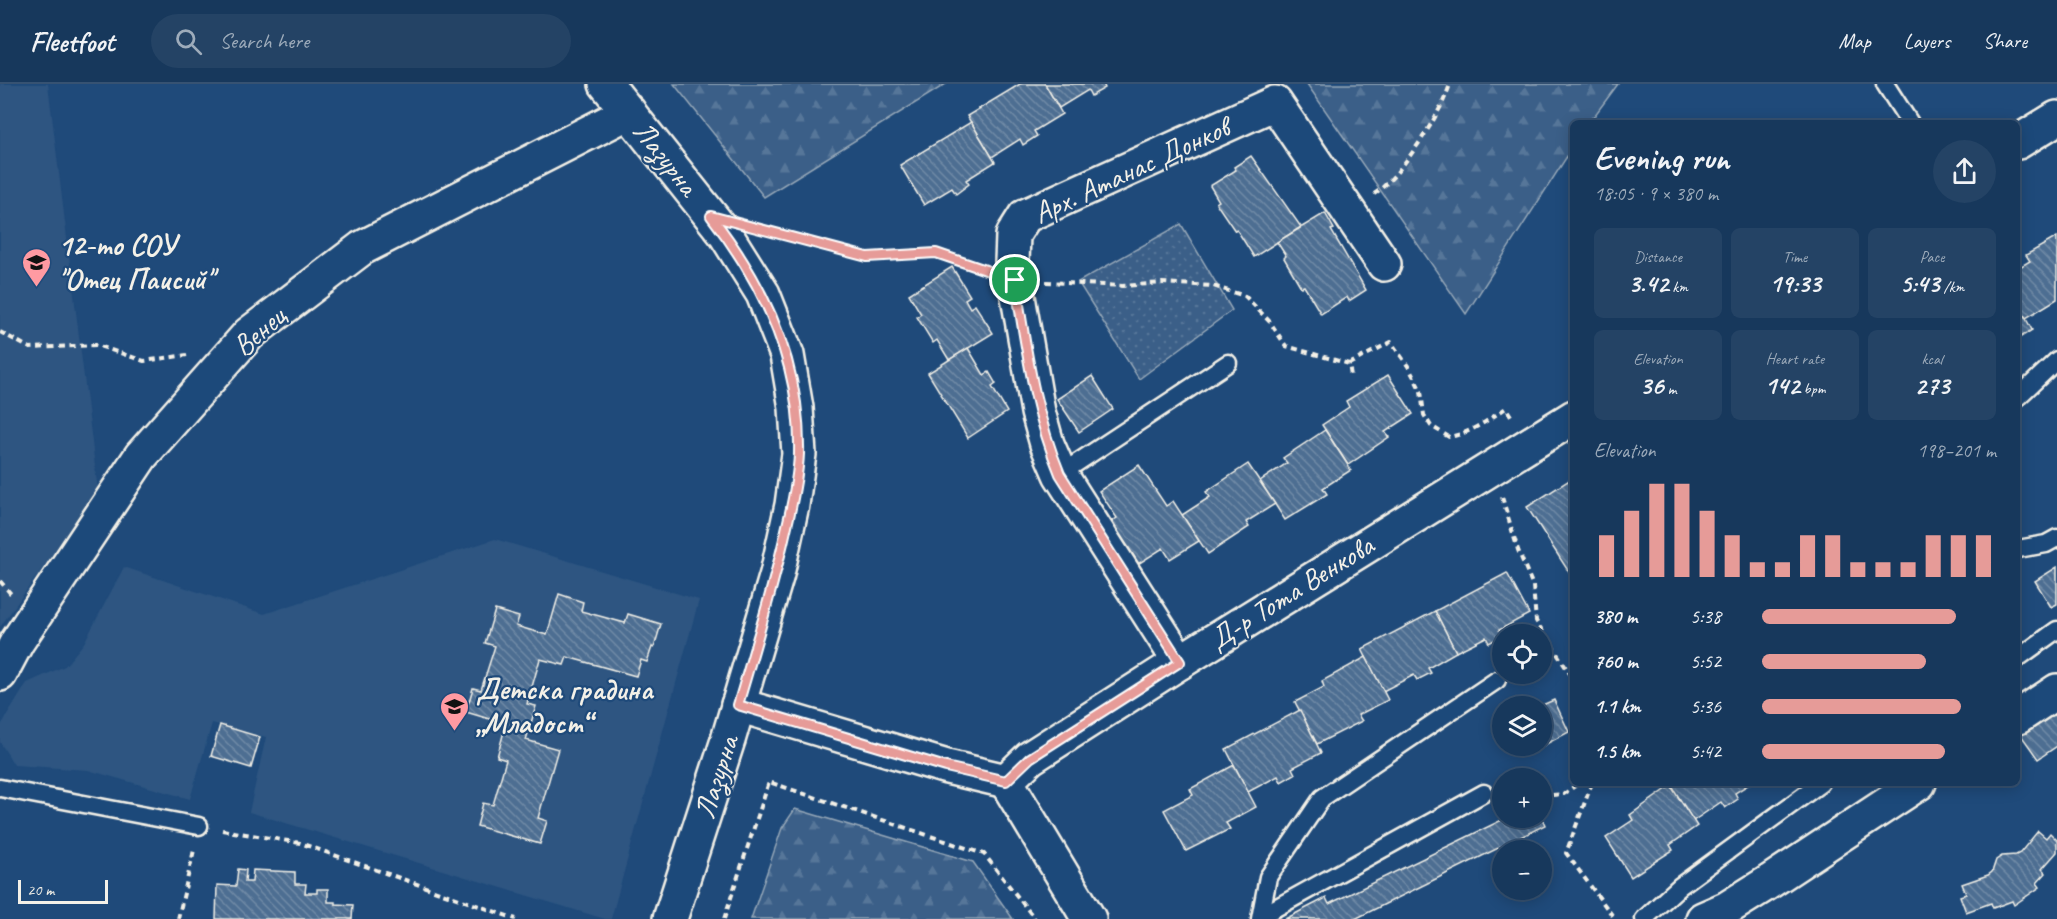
<!DOCTYPE html>
<meta charset="utf-8">
<style>
body{margin:0;font-family:Caveat,sans-serif;background:#244365;color:#f1f3f6;height:100vh;display:flex;flex-direction:column;font-size:22px;white-space:nowrap}
*{box-sizing:border-box;margin:0}
p{font-size:20px;color:#9eacbb}
.icon{flex:none;width:33px;height:33px;fill:none;stroke:currentColor;stroke-width:2;stroke-linecap:round;stroke-linejoin:round}
.map{position:relative;flex:1;overflow:hidden}
.panel{position:absolute;left:1570px;top:36px;width:450px;height:666px;display:flex;flex-direction:column;background:#17385c;border-radius:9px;box-shadow:0 3px 15px #0003,0 0 0 2px #365272}
.panel>*{flex:none}
.tools{position:absolute;left:1492px;top:540px;display:grid;gap:12px}
.tools a{display:grid;place-items:center;width:60px;height:60px;border-radius:50%;background:#17385c;box-shadow:0 3px 15px #0003,0 0 0 2px #365272;font-size:30px}
.scale{position:absolute;left:18px;bottom:15px;width:90px;box-sizing:border-box;padding-left:6px;border:3px solid #f4f1e8;border-top:0;font-size:16px;line-height:21px;white-space:nowrap;color:#f4f1e8;-webkit-text-stroke:4px #1f4a7a;paint-order:stroke}
.pin{position:absolute;display:grid;place-items:center;width:51px;height:51px;color:#fff;margin:-26px;border:3px solid #fff;border-radius:50%;box-shadow:0 2px 6px #0007}
.round{display:grid;place-items:center;flex:none;width:63px;height:63px;border-radius:32px;background:#244365}
.headline{display:flex;align-items:center;justify-content:space-between;height:102px;padding:0 24px}
h1{font-size:33px;font-weight:700;line-height:45px}
.stats{display:grid;grid-template-columns:repeat(3,1fr);gap:9px;height:102px;padding:6px 24px}
.stats div{display:grid;align-content:center;border-radius:9px;background:#244365;text-align:center}
.stats b{font-size:26px;font-weight:700}
.stats small{font-size:16px;font-weight:400}
.stats p{font-size:16px}
.chart{height:168px;padding:12px 24px}
.chart p{display:flex;justify-content:space-between}
.chart svg{width:100%;height:108px;margin-top:6px;stroke:#e69b98;stroke-width:6}
ul{padding:0 24px;list-style:none;font-size:20px}
li{display:grid;grid-template-columns:96px 72px 1fr;align-items:center;height:45px}
li i{height:15px;border-radius:8px;background:#e69b98}
header{display:flex;align-items:center;gap:36px;box-sizing:border-box;height:84px;padding:0 30px;background:#17385c;border-bottom:2px solid #365272}
header strong{font-size:28px}
nav{display:flex;gap:33px;margin-inline-start:auto;font-size:21px}
.search{width:420px;height:54px;background:#244365;display:flex;align-items:center;gap:15px;box-sizing:border-box;padding:0 21px;border-radius:33px;color:#9eacbb;font-size:22px}
.map>svg:first-child{display:block}
</style>
<header>
<strong>Fleetfoot</strong>
<div class="search"><svg class="icon" aria-label="search" viewBox="0 0 24 24"><circle cx="10" cy="10" r="6"/><path d="M15 15l6 6"/></svg>Search here</div>
<nav><a>Map</a><a>Layers</a><a>Share</a></nav>
</header>
<div class="map">
<svg width="2057" height="835" viewBox="0 0 2057 835">
<defs>
<pattern id="forest-firs" width="22" height="20" patternUnits="userSpaceOnUse" patternTransform="scale(1.5)"><rect width="22" height="20" fill="#3a5f88"/><path d="M5 1l3.5 6h-7zM16 11l3.5 6h-7z" fill="#577699"/></pattern>
<pattern id="park-dots" width="8" height="8" patternUnits="userSpaceOnUse" patternTransform="scale(1.5)"><rect width="8" height="8" fill="#3a5f88"/><path d="M2 2h.1M6 6h.1" fill="none" stroke="#577699" stroke-width="1.8" stroke-linecap="round"/></pattern>
<pattern id="building-back-hatch" width="6" height="6" patternUnits="userSpaceOnUse" patternTransform="scale(1.5)"><rect width="6" height="6" fill="#4d6e92"/><path d="M-1 5l2 2M0 0l6 6M5-1l2 2" fill="none" stroke="#708aa6"/></pattern>
</defs>
<rect width="100%" height="100%" fill="#1f4a7a"/>
<filter id="ink" filterUnits="userSpaceOnUse"><feTurbulence type="fractalNoise" baseFrequency=".0167" numOctaves="2"/><feDisplacementMap in="SourceGraphic" scale="12" xChannelSelector="R" yChannelSelector="G"/><feConvolveMatrix kernelMatrix="1 2 1 2 8 2 1 2 1" color-interpolation-filters="sRGB"/></filter>
<g filter="url(#ink)">
<!-- built -->
<g fill="#2d5581">
<path d="M0 0H48L98 407 0 543Z"/>
<path d="M495 455 699 516 611 835H605L249 728 266 653 212 639 190 715 88 686 14 681 0 658V643L27 599 65 582 84 559 124 483 264 530Z"/>
</g>
<!-- forest -->
<g fill="url(#forest-firs)" stroke="#97a8b8" stroke-width="1.5">
<path d="M674 0H946L764 113Z"/>
<path d="M1307 0H1618L1589 39H1574L1573 63 1466 230Z"/>
<path d="M795 725 973 778 1013 835H751L782 744Z"/>
</g>
<!-- park -->
<path fill="url(#park-dots)" stroke="#97a8b8" stroke-width="1.5" d="M1181 140 1232 226 1139 295 1078 198Z"/>
<!-- building -->
<g fill="url(#building-back-hatch)" stroke="#f4f1e8" stroke-width="1.5">
<path d="M1020 0H1045L1062 30 1034 47 1037 52 1023 61 1020 55 992 73 967 32Z"/>
<path d="M1045 0H1103L1105 4 1091 12 1088 6 1059 24Z"/>
<path d="M971 38 995 78 966 96 969 100 956 110 952 104 924 121 900 81Z"/>
<path d="M1251 72 1301 143 1254 173 1237 146 1235 147 1216 119 1219 117 1210 102 1236 86 1234 83Z"/>
<path d="M1325 129 1334 145 1331 146 1366 206 1349 217 1347 213 1321 230 1304 202 1301 203 1284 174 1286 172 1277 158Z"/>
<path d="M2057 153V215L2026 234 2018 220V184L2030 177 2026 171Z"/>
<path d="M952 183 970 212 965 215 970 224 975 221 993 249 949 276 937 256 933 259 917 233 921 230 909 210Z"/>
<path d="M2018 220 2032 246 2018 255Z"/>
<path d="M968 264 984 291 989 288 996 300 992 303 1007 328 968 354 928 289Z"/>
<path d="M1388 291 1413 330 1385 348 1389 353 1348 381 1322 341 1349 323 1346 317Z"/>
<path d="M1092 292 1113 325 1079 348 1057 315Z"/>
<path d="M1325 346 1351 386 1323 404 1327 410 1285 436 1260 397 1287 379 1283 374Z"/>
<path d="M1248 380 1275 420 1246 438 1249 443 1208 470 1182 431 1210 413 1206 408Z"/>
<path d="M1139 381 1166 422 1173 417 1199 457 1170 475 1163 464 1138 480 1111 438 1117 434 1099 407Z"/>
<path d="M1574 393V496L1527 423Z"/>
<path d="M2057 483V520L2051 523 2035 497Z"/>
<path d="M1507 489 1529 530 1499 546 1502 552 1489 559 1486 553 1456 568 1435 527Z"/>
<path d="M559 510 583 518 581 527 625 539 628 530 661 540 654 564 652 563 647 578 641 576 636 592 567 573 564 581 540 575 527 620 536 622 526 656 558 665 538 734 547 737 540 760 477 742 483 719 493 721 506 676 497 673 506 640 466 628 473 604 481 606 495 562 485 559 495 526 519 533 516 542 547 551Z"/>
<path d="M1435 527 1456 568 1428 584 1431 589 1417 596 1414 591 1383 607 1362 565Z"/>
<path d="M1366 573 1388 616 1358 631 1362 637 1317 660 1295 618 1324 603 1322 597Z"/>
<path d="M1554 616 1569 648 1533 667 1531 662H1542V622H1540Z"/>
<path d="M1300 626 1321 669 1292 684 1295 690 1281 698 1278 692 1248 708 1226 665Z"/>
<path d="M2057 626V662L2038 675 2021 651Z"/>
<path d="M220 641 260 653 251 684 211 672Z"/>
<path d="M1234 681 1256 723 1226 739 1230 745 1186 767 1164 726 1193 711 1190 705Z"/>
<path d="M1670 699H1751L1735 709 1738 715 1725 724 1721 718 1693 737Z"/>
<path d="M1671 702 1697 742 1670 761 1673 766 1631 793 1606 754 1633 736 1630 731Z"/>
<path d="M1506 734H1542L1545 741 1355 835H1285L1326 814 1329 820Z"/>
<path d="M2038 747 2046 754 2050 749 2057 756V768L2042 785 2046 789 2037 799 2040 803 2014 821 2012 817 1993 824 1991 819 1966 828 1960 812 1966 810 1962 800 1988 791 1992 788 1996 776 2002 772 2016 771 2020 769Z"/>
<path d="M238 785 246 786 245 798H252L253 786 295 788V800H306L305 809H317V805H328V818H335V820L353 821 352 835H216L217 801 236 802Z"/>
</g>
<g fill="none" stroke-linecap="round" stroke-linejoin="round">
<defs>
<g id="lane">
<path d="M1885 0 1910 39"/>
<path d="M2018 313 2057 276"/>
<path d="M1060 390 1228 279"/>
<path d="M2018 465 2046 460 2057 454"/>
<path d="M2018 574 2057 546"/>
<path d="M0 704 199 742"/>
<path d="M1261 832 1484 709"/>
<path d="M1260 835 1268 793 1322 714 1497 596"/>
<path d="M1644 835 1680 802 1821 699"/>
</g>
<g id="street">
<path d="M2018 58 2057 34"/>
<path d="M1180 578 1060 390 1047 360 1038 328 1012 178 1013 151 1025 132 1275 19 1384 180"/>
<path d="M0 590 17 558 141 372 249 250 362 164 629 28"/>
<path d="M738 621 947 683 1006 697"/>
<path d="M2018 633 2057 607"/>
<path d="M1006 697 1030 674 1180 578 1574 333"/>
<path d="M1006 697 1089 835"/>
<path d="M1703 835 1726 825 1766 800 1919 699"/>
</g>
<path id="secondary" d="M606 0 726 151 763 210 787 271 796 324 799 370 792 421 777 490 728 656 670 835"/>
</defs>
<!-- lane casing -->
<use href="#lane" stroke="#f4f1e8" stroke-width="21"/>
<!-- street casing -->
<use href="#street" stroke="#f4f1e8" stroke-width="38"/>
<!-- secondary casing -->
<use href="#secondary" stroke="#f4f1e8" stroke-width="38"/>
<!-- path -->
<g stroke="#f4f1e8" stroke-width="4" stroke-dasharray="6 4.5" stroke-linecap="butt">
<path d="M1374 110C1399 94 1442 29 1450 0"/>
<path d="M761 145 867 173 936 169 981 184"/>
<path d="M1046 198 1122 202 1162 199 1213 202 1245 212 1270 238 1286 262 1349 280 1351 292"/>
<path d="M0 248 30 264 96 261 144 277 187 271"/>
<path d="M1349 280 1391 258 1408 282 1421 307 1424 331 1431 342 1449 353C1471 349 1488 336 1506 324L1513 335"/>
<path d="M1502 413 1518 466 1533 502 1536 537 1574 596"/>
<path d="M0 497 11 510"/>
<path d="M1592 699 1566 769 1615 835"/>
<path d="M1542 712 1564 710 1579 699"/>
<path d="M222 746 300 759 516 835"/>
<path d="M178 835 194 766"/>
<path d="M724 835 769 698 984 770 1035 835"/>
</g>
<!-- lane -->
<use href="#lane" stroke="#1f4a7a" stroke-width="16"/>
<!-- street -->
<use href="#street" stroke="#1f4a7a" stroke-width="33"/>
<!-- secondary -->
<use href="#secondary" stroke="#1f4a7a" stroke-width="33"/>
</g>
</g>
<g fill="none" stroke-linecap="round" stroke-linejoin="round" filter="url(#ink)">
<defs>
<path id="route" d="M711 132 867 173 936 169 1015 196C1026 262 1034 328 1060 390L1180 578 1030 674 1006 697 946 683 738 621C755 563 773 505 786 446 792 421 798 395 799 370 801 280 765 201 711 132Z"/>
</defs>
<!-- route casing -->
<use href="#route" stroke="#fff" stroke-width="12"/>
<!-- route -->
<use href="#route" stroke="#e69b98" stroke-width="8"/>
</g>
<!-- icons -->
<defs>
<symbol id="school-pin" viewBox="-11 -11 22 30"><path d="M0 17L-7.5 6A9.5 9.5 0 1 1 7.5 6Z" fill="#ff9aa2" stroke="#1f4a7a"/><path d="M0-5L7-2L0 1L-7-2ZM-4 1L0 2.5L4 1V4Q0 6-4 4Z" fill="#111"/></symbol>
</defs>
<g fill-rule="evenodd">
<use href="#school-pin" x="20" y="162" width="33" height="45"/>
<use href="#school-pin" x="438" y="606" width="33" height="45"/>
</g>
<g text-anchor="middle" stroke-width="4.5" stroke-linejoin="round" paint-order="stroke">
<!-- street labels -->
<g font-size="30" fill="#f4f1e8" stroke="#1f4a7a">
<text transform="translate(666 74) rotate(52)" y="10">Лазурна</text>
<text transform="translate(1131 86) rotate(-25)" y="10">Арх. Атанас Донков</text>
<text transform="translate(259 247) rotate(-41)" y="10">Венец</text>
<text transform="translate(1291 508) rotate(-32)" y="10">Д-р Тота Венкова</text>
<text transform="translate(716 693) rotate(-72)" y="10">Лазурна</text>
</g>
<!-- poi labels -->
<g font-size="30" font-weight="bold" fill="#f4f1e8" stroke="#1f4a7a" text-anchor="start">
<text x="58" y="171">12-то СОУ<tspan x="58" dy="34">"Отец Паисий"</tspan></text>
<text x="476" y="615">Детска градина<tspan x="476" dy="34">„Младост“</tspan></text>
</g>
</g>
</svg>
<div class="tools">
<a><svg class="icon" aria-label="locate" viewBox="0 0 24 24"><circle cx="12" cy="12" r="6"/><path d="M12 2v4M12 18v4M2 12h4M18 12h4"/></svg></a>
<a><svg class="icon" aria-label="layers" viewBox="0 0 24 24"><path d="M12 4l9 5-9 5-9-5zM3 14l9 5 9-5"/></svg></a>
<a>+</a>
<a>−</a>
</div>
<div class="scale">20 m</div>
<div class="pin" style="left:1015px;top:196px;background:#1e9e55"><svg class="icon" aria-label="arrive" viewBox="0 0 24 24"><path d="M6 21V4h12l-3 4 3 4H6"/></svg></div>
<section class="panel">
<div class="headline"><div><h1>Evening run</h1><p>18:05 · 9 × 380 m</p></div><a class="round"><svg class="icon" aria-label="share" viewBox="0 0 24 24"><path d="M12 15V3M7 8l5-5 5 5M5 13v7h14v-7"/></svg></a></div>
<div class="stats">
<div><p>Distance</p><b>3.42<small> km</small></b></div>
<div><p>Time</p><b>19:33</b></div>
<div><p>Pace</p><b>5:43<small> /km</small></b></div>
</div>
<div class="stats">
<div><p>Elevation</p><b>36<small> m</small></b></div>
<div><p>Heart rate</p><b>142<small> bpm</small></b></div>
<div><p>kcal</p><b>273</b></div>
</div>
<div class="chart"><p><span>Elevation</span>198–201 m</p>
<svg viewBox="0 0 160 44" preserveAspectRatio="none"><path d="M5 44V27M15 44V17M25 44V6M35 44V6M45 44V17M55 44V27M65 44V38M75 44V38M85 44V27M95 44V27M105 44V38M115 44V38M125 44V38M135 44V27M145 44V27M155 44V27"/></svg>
</div>
<ul>
<li><b>380 m</b>5:38<i style="width:83%"></i></li>
<li><b>760 m</b>5:52<i style="width:70%"></i></li>
<li><b>1.1 km</b>5:36<i style="width:85%"></i></li>
<li><b>1.5 km</b>5:42<i style="width:78%"></i></li>
</ul>
</section>
</div>
